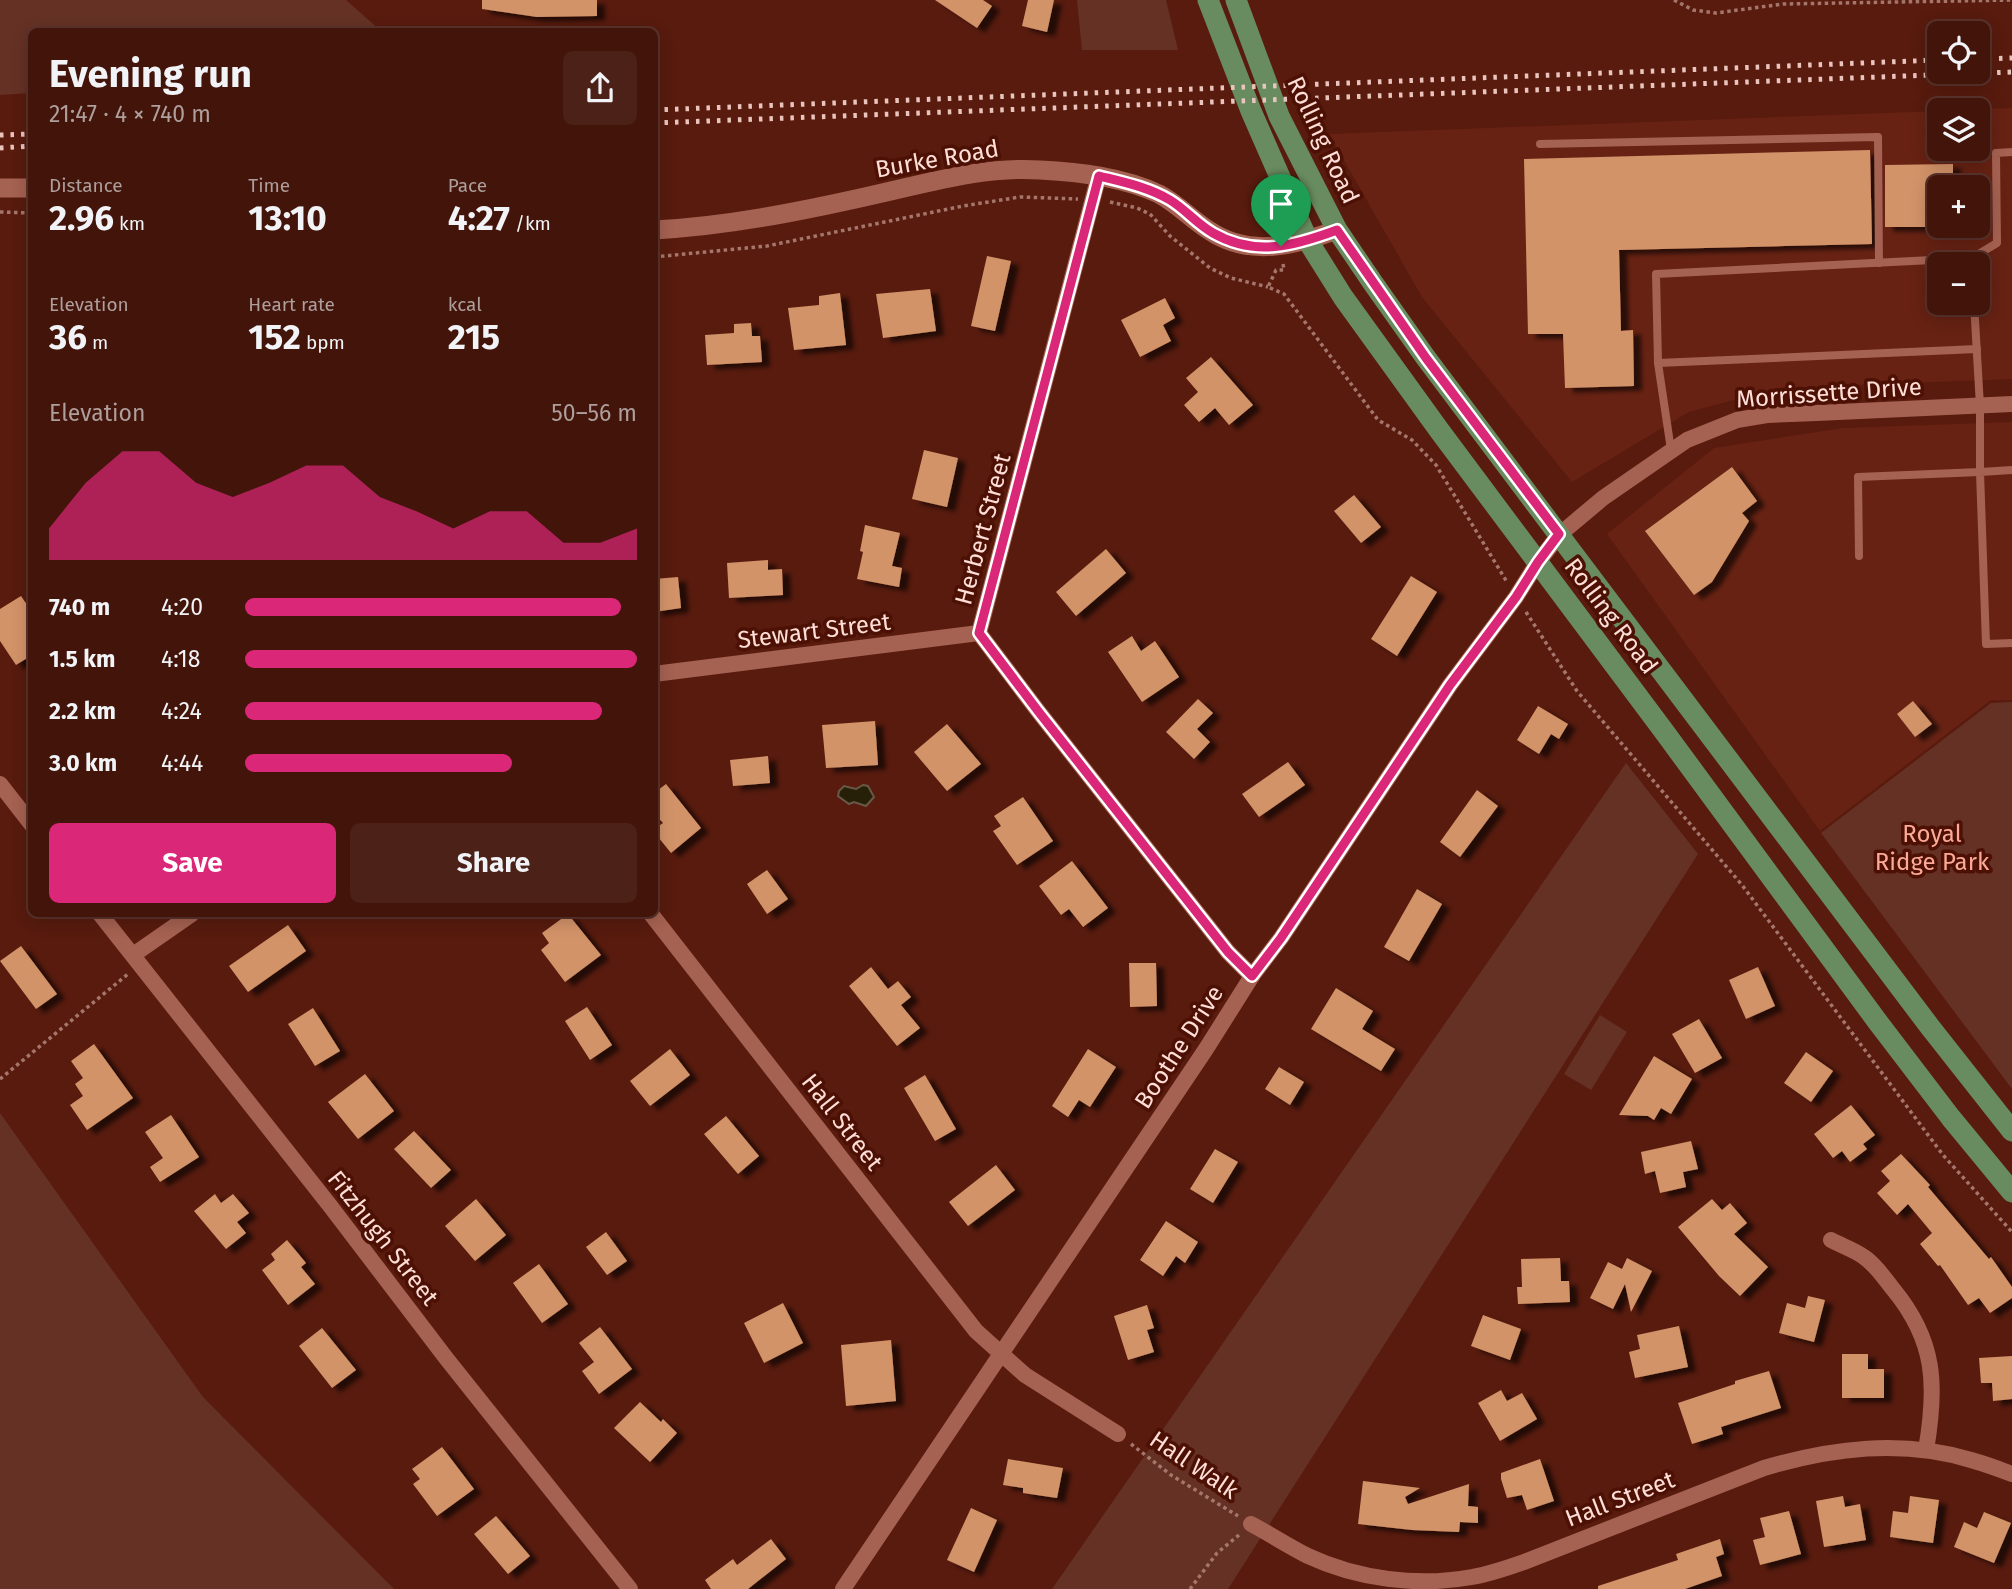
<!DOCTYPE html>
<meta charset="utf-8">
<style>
body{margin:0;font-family:"Fira Sans",sans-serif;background:#4c2118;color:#f1f3f6;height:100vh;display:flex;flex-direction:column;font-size:26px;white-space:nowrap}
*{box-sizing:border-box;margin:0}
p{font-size:23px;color:#ae9e9c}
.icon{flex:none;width:38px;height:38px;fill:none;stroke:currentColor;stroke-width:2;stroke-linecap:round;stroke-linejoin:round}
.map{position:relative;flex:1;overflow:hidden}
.drawer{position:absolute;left:28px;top:28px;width:630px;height:889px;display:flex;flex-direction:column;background:#42140a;border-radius:10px;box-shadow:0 4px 18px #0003,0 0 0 2px #5a332b}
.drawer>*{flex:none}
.fabs{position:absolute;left:1927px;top:21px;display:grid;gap:14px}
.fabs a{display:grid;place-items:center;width:63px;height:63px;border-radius:10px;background:#42140a;box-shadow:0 4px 18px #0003,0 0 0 2px #5a332b;font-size:35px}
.pin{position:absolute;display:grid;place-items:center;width:60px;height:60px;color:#fff;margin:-72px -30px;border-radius:50% 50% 50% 0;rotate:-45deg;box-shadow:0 0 7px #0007}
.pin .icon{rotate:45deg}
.round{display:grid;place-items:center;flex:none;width:74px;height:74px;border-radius:10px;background:#4c2118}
.overview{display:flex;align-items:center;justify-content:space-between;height:119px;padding:0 21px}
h1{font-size:38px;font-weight:700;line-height:52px}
.figures{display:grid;grid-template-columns:repeat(3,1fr);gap:10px;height:119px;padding:7px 21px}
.figures div{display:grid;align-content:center}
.figures b{font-size:35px;font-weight:700}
.figures small{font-size:19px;font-weight:400}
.figures p{font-size:19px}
.chart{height:196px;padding:14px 21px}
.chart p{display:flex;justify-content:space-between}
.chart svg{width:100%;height:126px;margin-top:7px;fill:#db2777;opacity:.7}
.cta{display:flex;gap:14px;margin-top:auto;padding:14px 21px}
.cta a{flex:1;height:80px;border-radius:10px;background:#db2777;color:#fff;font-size:28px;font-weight:700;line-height:80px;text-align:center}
.cta a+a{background:#4c2118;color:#f1f3f6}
ul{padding:0 21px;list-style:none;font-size:23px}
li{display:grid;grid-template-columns:112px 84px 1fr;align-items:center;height:52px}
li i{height:18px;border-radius:9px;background:#db2777}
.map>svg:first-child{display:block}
</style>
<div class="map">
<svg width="2012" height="1589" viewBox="0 0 2012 1589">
<defs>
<filter id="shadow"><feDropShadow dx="8" dy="4.5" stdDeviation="2" flood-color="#0009"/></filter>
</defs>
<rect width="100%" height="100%" fill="#581b0e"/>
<!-- built -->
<g fill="#672213" fill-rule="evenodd">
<path d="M2012 108V379L1778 388 1689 412 1572 482 1422 297 1329 134 1939 111V149H1978V110H1950ZM1939 187H1978V226H1939ZM1939 264H1978V303H1939Z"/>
<path d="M2012 422V700H1991L1820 831 1607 534 1714 448 1843 428Z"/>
</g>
<!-- green -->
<g fill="#653125">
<path d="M0 0H346L381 31 32 32 31 93 0 95Z"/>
<path d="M1077 0H1166L1178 50H1082Z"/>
<path d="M2012 702V1089L1821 833 1991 703Z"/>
<path d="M1626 763 1698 854 1228 1589H1052Z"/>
<path d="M1600 1015 1627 1032 1591 1090 1564 1074Z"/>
<path d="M0 1113 203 1397 394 1589H0Z"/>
</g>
<!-- water -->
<path fill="#272009" stroke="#685947" stroke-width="2" d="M863 785 868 786 874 797 866 806 854 802 849 804 838 796 839 791 844 786 856 789Z"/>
<!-- building -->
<g fill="#d39369" filter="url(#shadow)">
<path d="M482 0H597V16L537 17 482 9Z"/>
<path d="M935 0H983L992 6 977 28Z"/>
<path d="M1028 0H1054L1047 32 1022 26Z"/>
<path d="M1870 150 1872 244 1619 250 1621 331 1633 330 1634 386 1565 388 1563 334H1528L1524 159Z"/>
<path d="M1953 164V187H1939V227H1885V165Z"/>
<path d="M987 256 1011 261 995 331 971 326Z"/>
<path d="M930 289 936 331 883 338 876 294Z"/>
<path d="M840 293 846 345 794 350 788 308 819 305V296Z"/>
<path d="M1165 298 1175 318 1163 325 1171 341 1140 357 1121 320Z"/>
<path d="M751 323 752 336H760L762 362 707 365 705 335 734 333V324Z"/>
<path d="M1211 357 1253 405 1229 425 1215 408 1199 422 1184 405 1198 392 1186 378Z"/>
<path d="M924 450 958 458 947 507 912 499Z"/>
<path d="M1732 467 1757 501 1742 513 1749 521 1712 582 1694 595 1645 531Z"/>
<path d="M1354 495 1381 527 1361 543 1334 511Z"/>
<path d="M865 525 900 533 892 566 902 568 899 587 857 579 863 552 860 551Z"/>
<path d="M1106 549 1126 573 1076 616 1056 592Z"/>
<path d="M768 560V570L782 569 783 595 729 598 727 563Z"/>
<path d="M1411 576 1437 592 1397 656 1371 639Z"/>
<path d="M678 577 681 608 654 612V579Z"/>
<path d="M21 596 32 612V655L16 665 0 641V609Z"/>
<path d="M1132 636 1141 651 1155 641 1179 677 1142 702 1108 652Z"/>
<path d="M1198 699 1213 713 1197 729 1210 742 1194 759 1166 732Z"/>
<path d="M1913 701 1932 724 1915 737 1897 714Z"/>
<path d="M1538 706 1568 724 1559 739 1551 734 1539 754 1517 740Z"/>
<path d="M875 721 878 765 826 768 822 725Z"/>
<path d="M947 724 981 764 947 791 914 752Z"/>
<path d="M768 756 770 783 733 786 730 760Z"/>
<path d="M1288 762 1305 785 1259 817 1242 794Z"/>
<path d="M666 784 701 828 671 853 654 832V829L663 823 654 813V793Z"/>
<path d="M1477 790 1498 806 1460 857 1440 842Z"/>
<path d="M1023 797 1053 841 1017 865 993 831 1001 826 994 816Z"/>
<path d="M1072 861 1108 908 1083 927 1069 909 1061 915 1039 886Z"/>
<path d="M767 870 788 899 767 914 747 884Z"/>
<path d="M1417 889 1442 904 1409 961 1384 947Z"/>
<path d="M568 914 601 955 565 982 541 950 549 943 542 933Z"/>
<path d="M288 925 306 951 248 992 229 966Z"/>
<path d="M21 946 57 994 36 1009 0 961Z"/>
<path d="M1129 963H1156L1157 1006 1130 1007Z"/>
<path d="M871 967 888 989 898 981 911 997 901 1005 920 1028 897 1046 849 986Z"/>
<path d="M1758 967 1775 1006 1746 1019 1729 980Z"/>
<path d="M1336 988 1373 1011 1362 1029 1395 1049 1381 1071 1311 1029Z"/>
<path d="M587 1007 612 1045 590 1060 565 1021Z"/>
<path d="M313 1008 340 1051 315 1066 288 1024Z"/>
<path d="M1699 1019 1722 1058 1695 1073 1672 1034Z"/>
<path d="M94 1044 133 1098 87 1130 70 1105 83 1096 75 1084 83 1078 71 1061Z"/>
<path d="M670 1049 690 1075 650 1106 630 1081Z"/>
<path d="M1088 1049 1116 1067 1090 1107 1079 1100 1068 1117 1052 1106Z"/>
<path d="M1806 1052 1833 1071 1811 1102 1784 1083Z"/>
<path d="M1654 1056 1692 1079 1671 1114 1661 1108 1654 1120 1648 1116 1619 1115Z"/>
<path d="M1279 1067 1304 1082 1290 1105 1265 1089Z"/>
<path d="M365 1074 394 1111 358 1139 328 1102Z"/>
<path d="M925 1075 956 1129 935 1141 904 1088Z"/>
<path d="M1851 1105 1875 1135 1863 1144 1867 1149 1850 1162 1842 1151 1833 1158 1814 1134Z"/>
<path d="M171 1115 199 1157 160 1182 150 1167 163 1158 145 1132Z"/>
<path d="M726 1116 759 1156 738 1174 704 1134Z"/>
<path d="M414 1131 451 1170 431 1188 394 1149Z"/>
<path d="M1691 1141 1698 1169 1683 1172 1686 1187 1660 1193 1655 1171 1645 1174 1641 1152Z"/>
<path d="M1215 1149 1238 1162 1213 1203 1190 1189Z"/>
<path d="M1901 1154 1930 1185 1928 1187 1989 1259 1991 1257 2012 1287V1298L1990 1313 1979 1298 1968 1305 1940 1265 1938 1266 1920 1244 1932 1233 1908 1204 1897 1215 1877 1193 1890 1181 1881 1171Z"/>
<path d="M996 1165 1015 1190 968 1226 949 1202Z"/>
<path d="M215 1194 221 1203 233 1194 249 1213 237 1222 246 1233 226 1249 194 1211Z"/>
<path d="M476 1199 506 1235 475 1261 445 1226Z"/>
<path d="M1712 1199 1722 1210 1730 1203 1747 1223 1734 1234 1768 1267 1740 1296 1719 1276 1678 1227Z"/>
<path d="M1166 1221 1198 1242 1185 1263 1176 1256 1163 1276 1140 1260Z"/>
<path d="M606 1232 627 1261 607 1275 586 1247Z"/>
<path d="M287 1240 306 1263 301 1267 315 1284 288 1305 262 1270 275 1260 271 1254Z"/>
<path d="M1560 1258 1561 1281H1569L1570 1302 1518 1304 1517 1287H1522L1521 1259Z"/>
<path d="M1627 1258 1652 1271 1631 1312 1625 1284 1613 1309 1590 1298 1608 1262 1622 1269Z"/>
<path d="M539 1264 568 1304 542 1323 513 1283Z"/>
<path d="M1808 1296 1825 1300 1814 1342 1779 1333 1787 1303 1805 1308Z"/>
<path d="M783 1303 803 1343 764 1363 744 1323Z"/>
<path d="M1147 1305 1154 1328 1147 1330 1154 1352 1128 1360 1114 1316Z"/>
<path d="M1483 1315 1521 1329 1510 1360 1471 1346Z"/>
<path d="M1679 1326 1688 1367 1635 1378 1629 1352 1640 1349 1637 1335Z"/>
<path d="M600 1327 632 1369 599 1394 582 1371 594 1362 579 1343Z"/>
<path d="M322 1328 356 1370 332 1388 299 1346Z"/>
<path d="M891 1340 896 1401 846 1406 841 1345Z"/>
<path d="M1842 1354H1868V1369H1884V1398H1842Z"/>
<path d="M2012 1356V1399L1993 1401 1992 1383H1981L1979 1358Z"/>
<path d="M1769 1371 1781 1408 1721 1427 1723 1434 1692 1444 1678 1403 1735 1384V1381Z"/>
<path d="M1501 1390 1507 1401 1522 1393 1537 1419 1500 1441 1478 1403Z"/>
<path d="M640 1402 661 1422 663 1419 677 1433 650 1462 614 1428Z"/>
<path d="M442 1447 474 1489 437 1516 413 1484 420 1479 412 1469Z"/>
<path d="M1008 1459 1063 1468 1057 1498 1023 1493V1488L1003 1485Z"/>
<path d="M1540 1459 1554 1501 1527 1510 1522 1495 1507 1498 1501 1479V1473Z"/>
<path d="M1363 1481 1420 1488 1405 1497 1408 1504 1469 1484 1468 1506 1478 1507V1523L1460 1522 1459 1532 1412 1530 1358 1524Z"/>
<path d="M1843 1496 1845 1507 1860 1504 1866 1540 1824 1547 1816 1501Z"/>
<path d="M1910 1496 1939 1500 1933 1543 1890 1537 1893 1511 1908 1513Z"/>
<path d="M971 1508 997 1520 974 1572 947 1560Z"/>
<path d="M1789 1511 1801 1554 1760 1565 1753 1540 1765 1537 1760 1518Z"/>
<path d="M1984 1512 2011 1523 1994 1563 1954 1547 1964 1522 1977 1528Z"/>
<path d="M496 1516 530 1556 508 1574 474 1534Z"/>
<path d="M771 1539 786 1559 748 1589H711L705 1580 733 1559 737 1565Z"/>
<path d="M1720 1539 1724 1554 1716 1557 1722 1576 1685 1589H1598V1586L1678 1560 1676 1554Z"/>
</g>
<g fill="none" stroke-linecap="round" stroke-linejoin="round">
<!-- path -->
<g stroke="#a5766c" stroke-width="3.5" stroke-dasharray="3.5 3.5" stroke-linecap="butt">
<path d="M1674 0 1693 10 1716 13 1783 4 2012 0"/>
<path d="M1110 202 1137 208 1150 214 1170 236 1210 268 1231 278 1268 287"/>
<path d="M0 212 32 213"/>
<path d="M654 257 767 246 963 206 1020 197 1078 199"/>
<path d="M1283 264 1284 270H1276L1268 287 1284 294 1378 420 1412 440 1436 465 1507 582"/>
<path d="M1526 612 1577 691 1742 885 1943 1155 2012 1232"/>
<path d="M0 1079 128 974"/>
<path d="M1131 1444 1171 1475 1238 1516"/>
<path d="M1190 1589 1217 1553 1239 1535"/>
</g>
<!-- service -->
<g stroke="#a56151" stroke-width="8">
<path d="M1540 144 1878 137 1879 263"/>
<path d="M1973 264 1972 258 1997 243 1996 153 2012 152"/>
<path d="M1658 363 1977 349"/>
<path d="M1671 450 1658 363 1656 274 1972 258"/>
<path d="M2012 470 1980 472 1986 644 2012 643"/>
<path d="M1859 556 1858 477 1980 472V406L1974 303"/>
</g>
<!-- minor -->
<g stroke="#a56151" stroke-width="16">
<path d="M979 633 1099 175"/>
<path d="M979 633 1038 711 1228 952 1252 976"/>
<path d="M654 674 979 633"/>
<path d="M0 784 32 825"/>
<path d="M100 914 331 1207 446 1358 630 1589"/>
<path d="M651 914 976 1331 1025 1375 1118 1434"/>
<path d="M133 955 192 914"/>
<path d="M1831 1240C1842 1246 1855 1250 1864 1257 1876 1265 1884 1278 1893 1289 1936 1341 1937 1386 1926 1450"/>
<path d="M1251 1524C1270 1534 1288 1546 1308 1556 1357 1579 1418 1587 1472 1577 1490 1574 1507 1568 1524 1562L1764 1468C1832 1448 1902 1439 1971 1460 1985 1464 1999 1469 2012 1474"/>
<path d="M843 1589 1206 1049 1252 976 1281 938 1450 685 1516 597 1538 562 1559 535 1603 498 1687 440 1737 420 1767 415 1817 413 2012 404"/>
</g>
<!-- tertiary -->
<g stroke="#a56151" stroke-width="19">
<path d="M0 188H32"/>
<path d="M654 230C727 226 798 212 869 196 925 184 982 166 1040 170 1080 172 1123 177 1159 194 1178 204 1192 220 1210 231 1251 258 1295 245 1337 230"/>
</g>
<!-- primary -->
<g stroke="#688b5f" stroke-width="21">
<path d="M1208 0 1251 111 1308 241 1343 297 1439 430 1663 730 1877 1021 1951 1118 2012 1192"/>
<path d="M1236 0 1279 116 1337 230 1373 283 1426 358 1559 535 1930 1027 2012 1131"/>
</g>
<!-- rail -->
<g stroke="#e9c5bd" stroke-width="5" stroke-dasharray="3.5 7" stroke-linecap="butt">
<path d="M1978 59 2012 58"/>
<path d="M654 110 1939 60"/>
<path d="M654 123 2012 72"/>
<path d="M0 135 32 134"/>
<path d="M0 148 32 146"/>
</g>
</g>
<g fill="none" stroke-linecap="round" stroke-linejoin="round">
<defs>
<path id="route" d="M1099 176C1123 182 1148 187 1170 200 1185 209 1197 224 1213 233 1255 257 1294 246 1337 230L1426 358 1559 534 1538 562 1516 597 1450 685 1281 938 1252 976 1228 952 1038 711 979 633Z"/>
</defs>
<!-- route casing -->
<use href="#route" stroke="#fff" stroke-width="14"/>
<!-- route -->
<use href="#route" stroke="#db2777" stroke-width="9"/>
</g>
<g text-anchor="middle" stroke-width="7" stroke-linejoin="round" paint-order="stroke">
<!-- street labels -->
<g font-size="24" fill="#feded7" stroke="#4c1004">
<text transform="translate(1323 140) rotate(65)" y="8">Rolling Road</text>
<text transform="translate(937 159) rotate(-10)" y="8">Burke Road</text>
<text transform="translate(1829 393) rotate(-4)" y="8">Morrissette Drive</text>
<text transform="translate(983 529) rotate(-75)" y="8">Herbert Street</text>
<text transform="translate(1611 616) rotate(53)" y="8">Rolling Road</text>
<text transform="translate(814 631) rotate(-7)" y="8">Stewart Street</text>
<text transform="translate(1179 1047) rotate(-57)" y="8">Boothe Drive</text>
<text transform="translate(842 1122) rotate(52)" y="8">Hall Street</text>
<text transform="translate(383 1238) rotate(52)" y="8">Fitzhugh Street</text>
<text transform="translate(1194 1465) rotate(34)" y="8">Hall Walk</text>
<text transform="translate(1620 1499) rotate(-21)" y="8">Hall Street</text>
</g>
<!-- park labels -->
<g font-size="24" fill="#fcaa97" stroke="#4c1004">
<text x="1932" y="842">Royal<tspan x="1932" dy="28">Ridge Park</tspan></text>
</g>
</g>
</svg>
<div class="fabs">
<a><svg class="icon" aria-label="locate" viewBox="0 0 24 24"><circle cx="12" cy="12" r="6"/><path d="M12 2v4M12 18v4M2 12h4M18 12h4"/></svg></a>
<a><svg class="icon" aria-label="layers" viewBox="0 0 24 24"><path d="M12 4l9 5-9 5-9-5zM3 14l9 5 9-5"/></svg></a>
<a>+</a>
<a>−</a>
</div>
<div class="pin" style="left:1281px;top:246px;background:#1e9e55"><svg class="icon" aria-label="arrive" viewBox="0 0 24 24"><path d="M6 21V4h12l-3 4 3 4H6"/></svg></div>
<section class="drawer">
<div class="overview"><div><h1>Evening run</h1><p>21:47 · 4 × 740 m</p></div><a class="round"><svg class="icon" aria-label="share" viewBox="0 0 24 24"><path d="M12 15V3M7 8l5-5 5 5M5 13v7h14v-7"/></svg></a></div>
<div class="figures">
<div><p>Distance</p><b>2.96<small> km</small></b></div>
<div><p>Time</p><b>13:10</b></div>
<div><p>Pace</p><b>4:27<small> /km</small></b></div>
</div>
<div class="figures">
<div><p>Elevation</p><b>36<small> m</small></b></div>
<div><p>Heart rate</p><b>152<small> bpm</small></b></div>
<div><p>kcal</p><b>215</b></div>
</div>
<div class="chart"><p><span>Elevation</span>50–56 m</p>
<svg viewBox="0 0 160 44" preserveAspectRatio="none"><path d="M0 44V33L10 17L20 6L30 6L40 17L50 22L60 17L70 11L80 11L90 22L100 27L110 33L120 27L130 27L140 38L150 38L160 33V44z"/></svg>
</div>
<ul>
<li><b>740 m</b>4:20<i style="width:96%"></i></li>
<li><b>1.5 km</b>4:18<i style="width:100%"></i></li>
<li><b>2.2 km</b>4:24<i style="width:91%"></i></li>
<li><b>3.0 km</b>4:44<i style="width:68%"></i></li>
</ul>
<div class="cta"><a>Save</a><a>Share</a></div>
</section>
</div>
